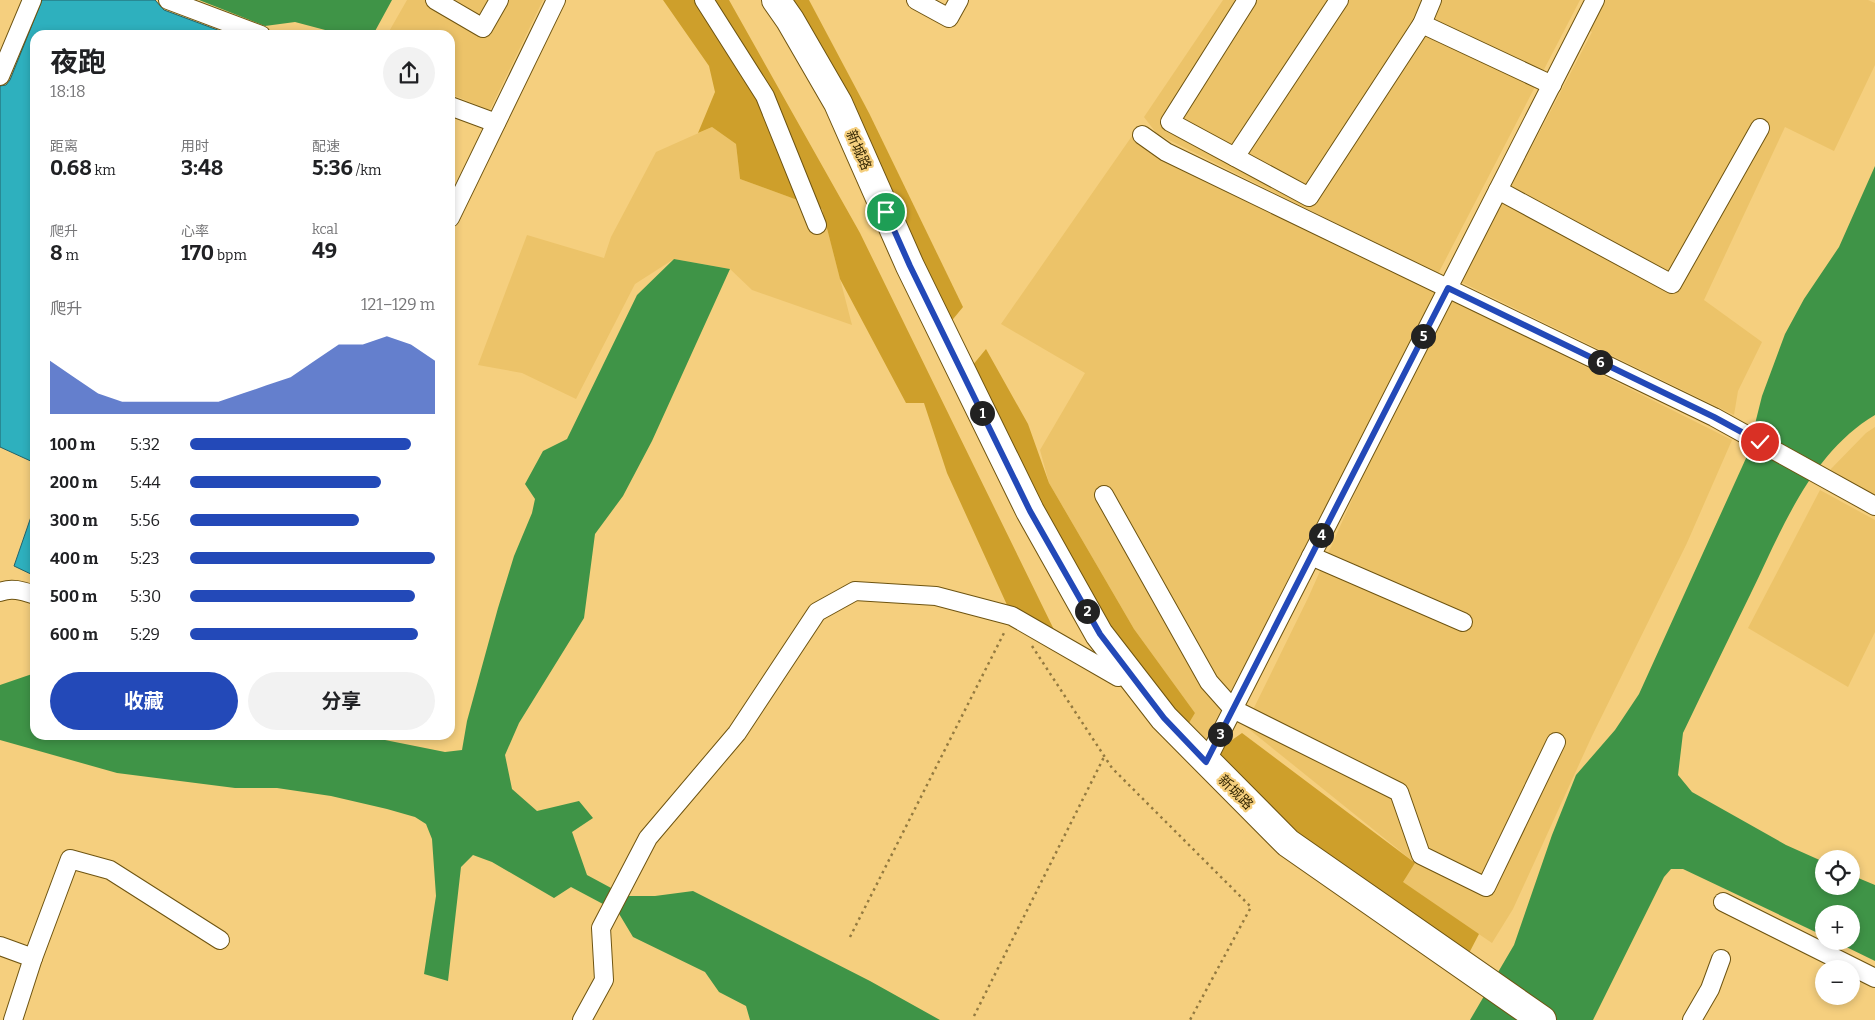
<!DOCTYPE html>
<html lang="zh">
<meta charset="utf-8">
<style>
body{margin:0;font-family:Bitter,"Noto Sans SC",serif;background:#f2f2f2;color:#202124;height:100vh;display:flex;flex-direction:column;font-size:19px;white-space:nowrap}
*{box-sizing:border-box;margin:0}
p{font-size:16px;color:#757577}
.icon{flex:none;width:28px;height:28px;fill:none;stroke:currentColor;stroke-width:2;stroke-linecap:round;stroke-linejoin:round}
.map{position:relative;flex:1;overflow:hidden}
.side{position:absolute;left:30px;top:30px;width:425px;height:710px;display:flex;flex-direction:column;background:#fff;border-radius:15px;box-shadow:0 2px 8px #0003}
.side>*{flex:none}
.buttons{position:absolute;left:1815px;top:850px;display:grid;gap:10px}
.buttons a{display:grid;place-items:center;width:45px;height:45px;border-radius:50%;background:#fff;box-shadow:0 2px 8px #0003;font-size:25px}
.pin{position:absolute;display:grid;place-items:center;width:42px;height:42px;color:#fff;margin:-21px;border:2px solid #fff;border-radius:50%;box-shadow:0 1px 5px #0007}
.km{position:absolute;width:25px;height:25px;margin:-12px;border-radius:50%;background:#222;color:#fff;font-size:14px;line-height:25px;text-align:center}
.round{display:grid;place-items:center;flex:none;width:52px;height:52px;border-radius:26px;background:#f2f2f2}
.summary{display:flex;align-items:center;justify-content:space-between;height:85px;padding:0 20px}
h1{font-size:28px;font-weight:700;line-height:38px}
.figures{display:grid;grid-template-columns:repeat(3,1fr);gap:8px;height:85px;padding:5px 20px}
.figures div{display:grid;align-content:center}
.figures b{font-size:21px;font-weight:700}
.figures small{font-size:14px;font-weight:400}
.figures p{font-size:14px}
.chart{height:140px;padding:10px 20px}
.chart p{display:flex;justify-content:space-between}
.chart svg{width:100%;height:90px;margin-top:5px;fill:#2349b8;opacity:.7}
.cta{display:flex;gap:10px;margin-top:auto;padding:10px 20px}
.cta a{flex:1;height:58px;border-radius:30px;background:#2349b8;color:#fff;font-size:20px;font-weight:700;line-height:58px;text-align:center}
.cta a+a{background:#f2f2f2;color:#202124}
ul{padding:0 20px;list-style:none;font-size:16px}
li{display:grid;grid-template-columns:80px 60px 1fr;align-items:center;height:38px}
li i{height:12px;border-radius:6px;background:#2349b8}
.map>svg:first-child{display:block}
</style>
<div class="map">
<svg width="1875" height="1020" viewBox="0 0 1875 1020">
<rect width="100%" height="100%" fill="#f5cf7e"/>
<!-- built -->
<g fill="#ecc369">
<path d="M407 0H543L490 110 450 94V35H387Z"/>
<path d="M1223 0H1580L1438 274 1157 134 1144 117Z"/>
<path d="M1595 0H1868L1875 3V65L1834 151 1785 127 1704 300 1762 342 1738 391 1734 415 1461 282 1592 32 1581 27Z"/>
<path d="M712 127 736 144 740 179 822 209 852 325 752 290 730 269 674 259 635 284 576 399 522 373 478 365 527 235 604 258 611 237 656 152Z"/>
<path d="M1132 136 1216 184 1437 291 1204 743 1186 728 1195 713 1134 629 1049 483 1040 450 1085 373 1001 324Z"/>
<path d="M1450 299 1732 440 1687 543 1592 736 1513 909 1492 943 1402 882 1415 863 1245 726 1308 598 1397 399Z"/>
<path d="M1875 427V496L1828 472 1866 433Z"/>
<path d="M1820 490 1875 520V632L1848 687 1748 628Z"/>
</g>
<!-- green -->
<g fill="#ce9f2b">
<path d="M663 0H729L860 233 1061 644 1012 616 947 473 924 403H906L840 279 822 209 740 179 736 144 712 127 698 133 715 92 709 66Z"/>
<path d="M786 0H809L869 113 963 307 949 324Z"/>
<path d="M986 349 1028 424 1049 483 1134 629 1195 713 1186 728 1099 619 972 366Z"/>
<path d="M1242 733 1415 863 1403 882 1479 934 1467 957 1300 840 1218 761 1222 747Z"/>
</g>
<!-- water -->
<g fill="#3f9447">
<path d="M199 0H392L374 33 344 35 295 22 265 26Z"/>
<path d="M1875 166V415C1811 453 1782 529 1751 593 1728 640 1705 687 1683 733L1678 775 1692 792 1786 845 1824 862V886H1851V875L1875 885V961L1834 941H1851V914H1824V936L1683 869H1671L1664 877 1593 1020H1470L1514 945 1552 835 1576 775 1615 730 1639 694 1747 456 1762 396 1785 334 1804 299 1839 247Z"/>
<path d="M674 259 730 269 652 441 623 496 595 534 584 618 519 723 505 755 512 789 537 811 579 801 593 818 572 832 587 875 626 896H655L693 891 870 981 940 1020H750L746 1006 719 992 705 972 633 937 618 912 571 887 554 898 492 862 473 855 461 867 448 981 424 974 436 896 432 839 426 824 415 817 387 809 331 796 277 788H235L117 773 0 740V685L35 673V735H211L234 738 380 739 445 752 462 750 467 721 498 608 514 556 532 513 535 499 525 484 543 451 567 439 637 295Z"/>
</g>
<!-- building -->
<g fill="#2eb0be" stroke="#22636a">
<path d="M42 0H155L164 10 231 35H35V463L0 447V86L6 85 10 80Z"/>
<path d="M33 511H35V576L14 566Z"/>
</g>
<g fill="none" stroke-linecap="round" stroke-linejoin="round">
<defs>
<g id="street">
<path d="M168 0 261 35"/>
<path d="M435 0 483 28 499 0"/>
<path d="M704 0 765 96 817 225"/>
<path d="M916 0 949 18 959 0"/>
<path d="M1247 0 1170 122 1309 197 1422 24 1432 0"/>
<path d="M1422 24 1552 85"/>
<path d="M0 76 32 0"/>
<path d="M450 106 496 123"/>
<path d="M1142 135 1166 152 1714 417 1875 506"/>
<path d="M1235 157 1339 0"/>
<path d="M1498 190 1672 284 1760 128"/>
<path d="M450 218 556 0"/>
<path d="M1104 495 1209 682 1233 709 1399 792 1421 855 1486 887 1556 742"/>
<path d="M1311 556 1463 622"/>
<path d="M0 592C12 587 23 591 35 595"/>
<path d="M1206 762 1595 0"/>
<path d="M1723 902 1875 978"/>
<path d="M0 946 33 958 13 1020"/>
<path d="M33 958 70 859 110 870 220 940"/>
<path d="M582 1020 604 980 601 928 648 838 737 733 817 612 855 591 936 596 1012 616 1118 677"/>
<path d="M1692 1020 1710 989 1721 959"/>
</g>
<path id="primary" d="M776 0 790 20 838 103 910 266 1030 511 1099 634 1164 718 1288 843 1542 1020"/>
</defs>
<!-- street casing -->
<use href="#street" stroke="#6e5411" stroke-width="20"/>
<!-- primary casing -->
<use href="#primary" stroke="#6e5411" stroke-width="30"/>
<!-- path -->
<g stroke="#937a40" stroke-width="2.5" stroke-dasharray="2.5 4" stroke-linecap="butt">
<path d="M1032 646 1112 768 1251 907 1190 1020"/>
<path d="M850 937 1005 631"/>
<path d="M974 1016 1104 757"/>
</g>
<!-- street -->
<use href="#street" stroke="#fff" stroke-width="18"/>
<!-- primary -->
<use href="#primary" stroke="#fff" stroke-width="28"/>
</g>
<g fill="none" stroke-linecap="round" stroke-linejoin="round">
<defs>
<path id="route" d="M886 212 910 266 1030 511 1100 634 1164 718 1206 762 1448 288 1714 417 1760 442"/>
</defs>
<!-- route casing -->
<use href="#route" stroke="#fff" stroke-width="10"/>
<!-- route -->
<use href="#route" stroke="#2349b8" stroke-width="6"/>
</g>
<g text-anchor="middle" stroke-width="4.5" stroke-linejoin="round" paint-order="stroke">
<!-- street labels -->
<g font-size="14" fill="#372905" stroke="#f5cf7e">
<text transform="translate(859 150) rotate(66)" y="5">新城路</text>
<text transform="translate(1236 792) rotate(45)" y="5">新城路</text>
</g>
</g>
</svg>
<div class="buttons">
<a><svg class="icon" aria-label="locate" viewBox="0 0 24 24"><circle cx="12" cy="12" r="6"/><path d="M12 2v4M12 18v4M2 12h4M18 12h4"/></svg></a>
<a>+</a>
<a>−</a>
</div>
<div class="pin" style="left:886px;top:212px;background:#1e9e55"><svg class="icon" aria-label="arrive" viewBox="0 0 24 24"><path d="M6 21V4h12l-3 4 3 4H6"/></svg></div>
<div class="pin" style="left:1760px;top:442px;background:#d93025"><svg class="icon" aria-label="check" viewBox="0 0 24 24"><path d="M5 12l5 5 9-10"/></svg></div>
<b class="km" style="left:982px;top:413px">1</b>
<b class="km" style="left:1087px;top:611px">2</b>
<b class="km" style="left:1220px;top:734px">3</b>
<b class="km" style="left:1321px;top:535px">4</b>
<b class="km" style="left:1423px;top:336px">5</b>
<b class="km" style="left:1600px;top:362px">6</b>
<section class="side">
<div class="summary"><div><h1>夜跑</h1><p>18:18</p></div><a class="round"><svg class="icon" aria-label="share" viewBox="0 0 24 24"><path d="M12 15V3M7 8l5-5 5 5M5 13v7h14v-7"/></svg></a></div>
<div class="figures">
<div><p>距离</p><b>0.68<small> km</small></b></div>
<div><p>用时</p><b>3:48</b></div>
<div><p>配速</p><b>5:36<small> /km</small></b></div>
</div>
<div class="figures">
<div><p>爬升</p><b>8<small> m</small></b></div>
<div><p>心率</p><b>170<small> bpm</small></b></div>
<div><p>kcal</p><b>49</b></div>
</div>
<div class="chart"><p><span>爬升</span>121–129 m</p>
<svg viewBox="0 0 160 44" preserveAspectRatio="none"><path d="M0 44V18L10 26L20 34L30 38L40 38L50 38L60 38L70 38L80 34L90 30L100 26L110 18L120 10L130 10L140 6L150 10L160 18V44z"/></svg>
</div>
<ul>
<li><b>100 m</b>5:32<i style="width:90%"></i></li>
<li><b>200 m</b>5:44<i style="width:78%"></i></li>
<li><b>300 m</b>5:56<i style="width:69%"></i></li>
<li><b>400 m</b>5:23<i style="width:100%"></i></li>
<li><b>500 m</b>5:30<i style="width:92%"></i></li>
<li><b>600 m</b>5:29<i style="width:93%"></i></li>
</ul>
<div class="cta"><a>收藏</a><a>分享</a></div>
</section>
</div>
